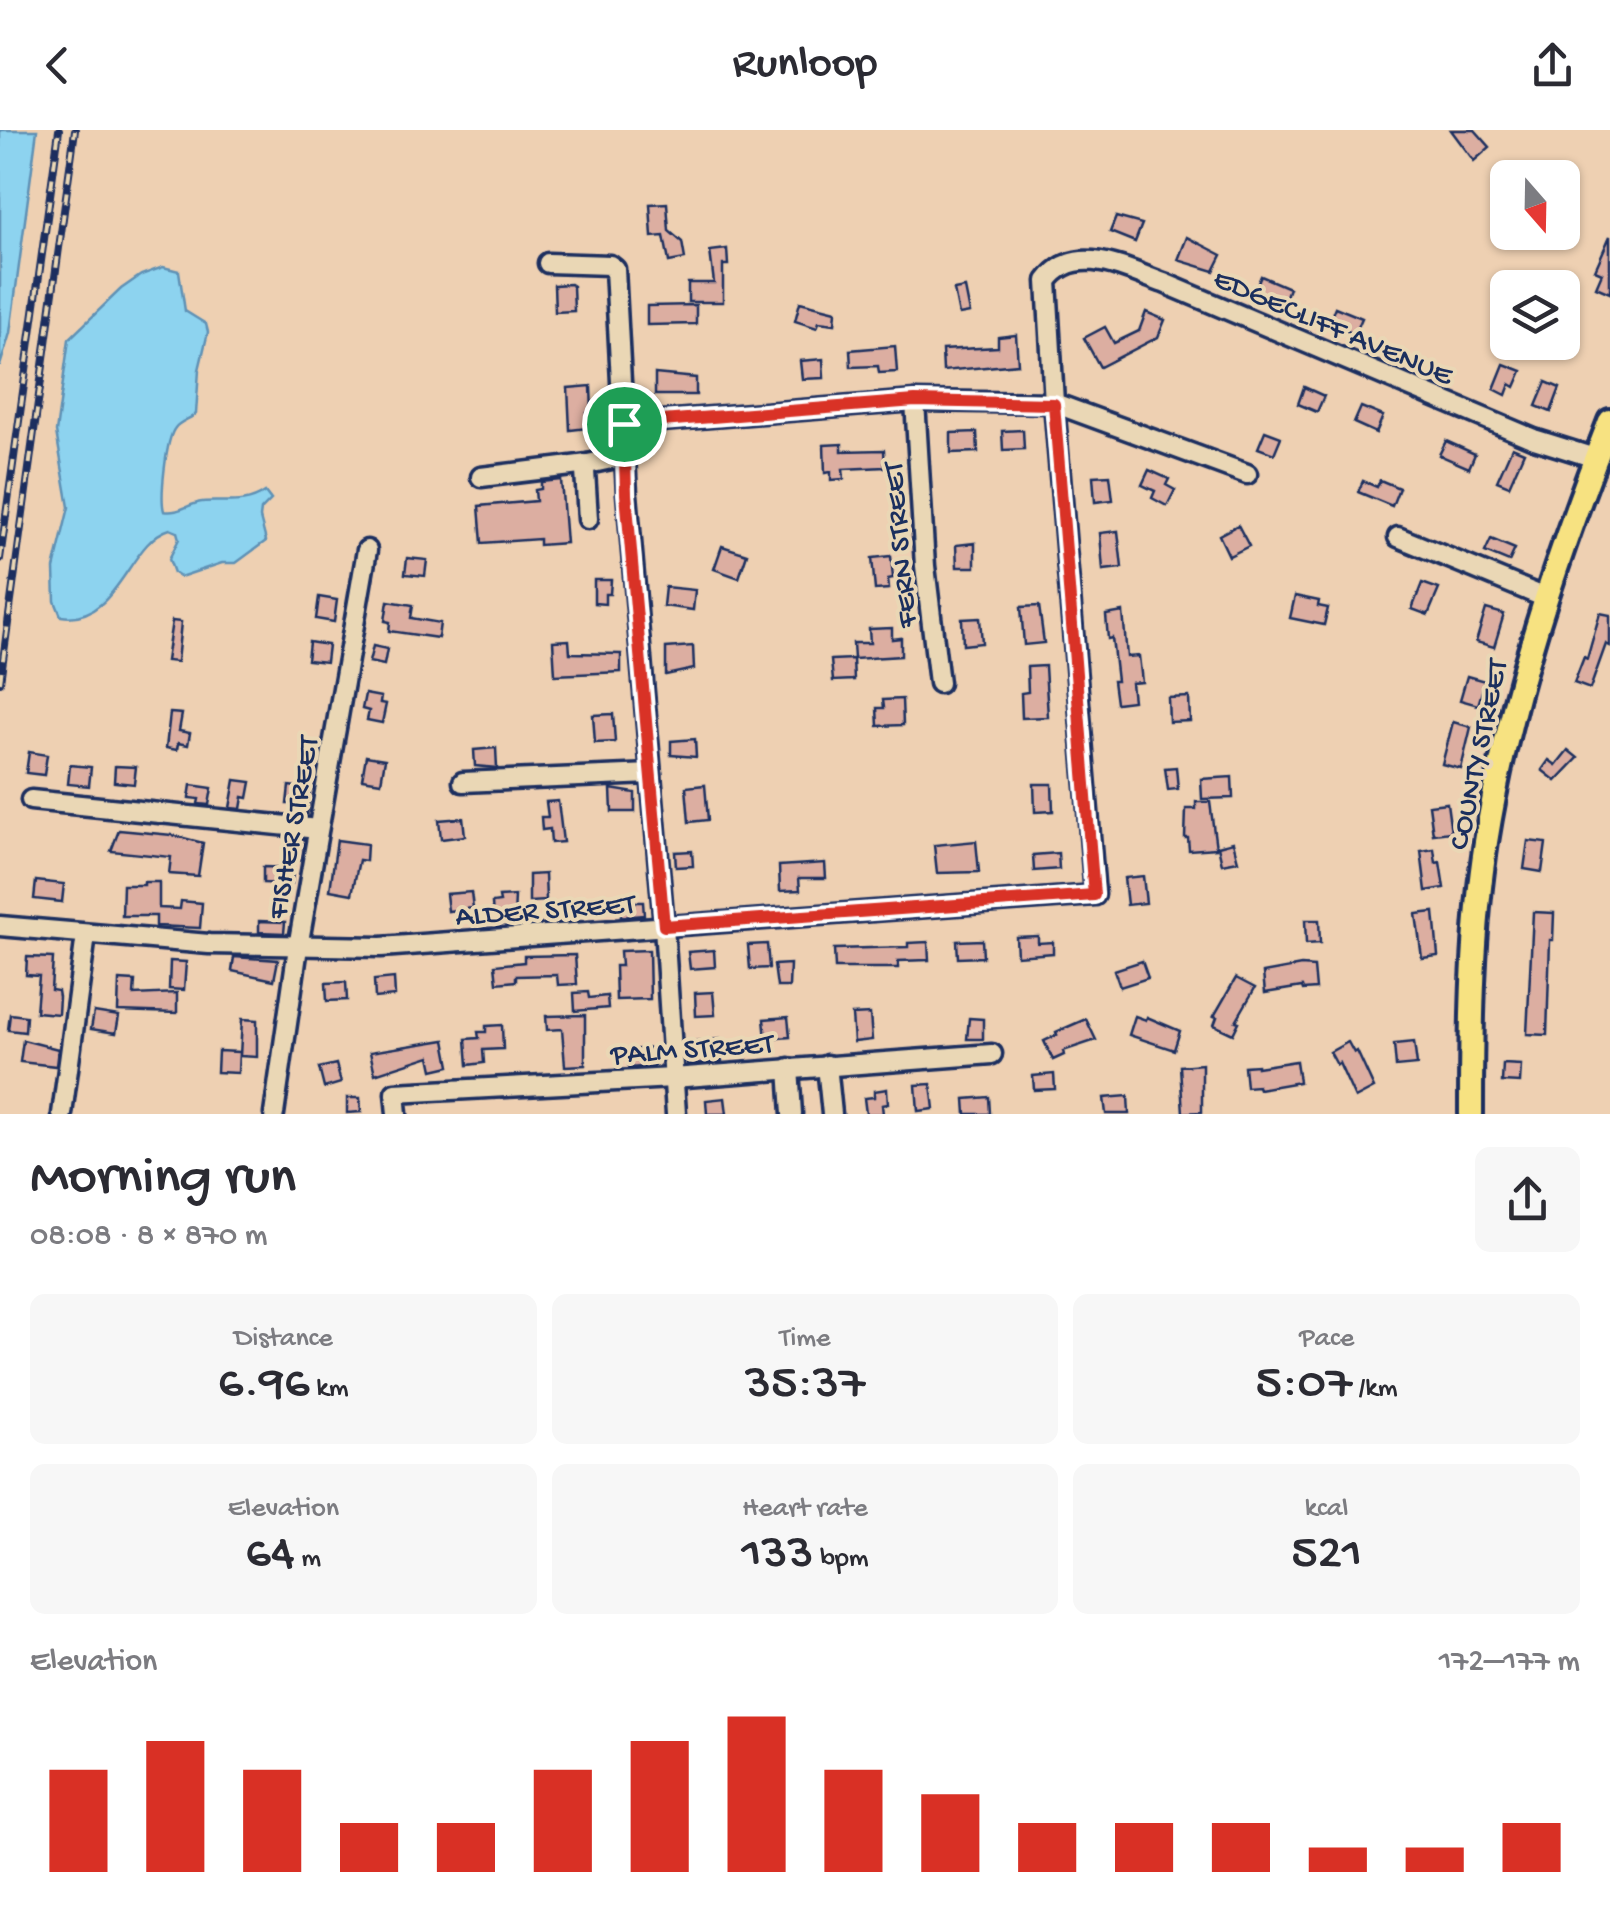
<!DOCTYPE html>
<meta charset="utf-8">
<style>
body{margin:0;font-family:"Gochi Hand",sans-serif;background:#f7f7f7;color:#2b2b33;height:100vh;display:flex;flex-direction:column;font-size:38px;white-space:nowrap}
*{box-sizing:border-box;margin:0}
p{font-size:32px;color:#7c7c81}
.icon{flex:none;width:55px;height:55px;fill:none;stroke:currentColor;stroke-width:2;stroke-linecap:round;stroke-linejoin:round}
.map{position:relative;height:984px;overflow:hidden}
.details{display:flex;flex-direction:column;background:#fff;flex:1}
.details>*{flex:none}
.needle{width:65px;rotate:160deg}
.controls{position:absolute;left:1490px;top:30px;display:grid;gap:20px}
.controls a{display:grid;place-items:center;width:90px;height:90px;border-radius:15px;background:#fff;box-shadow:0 2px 8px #0004;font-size:50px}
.pin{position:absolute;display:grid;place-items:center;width:85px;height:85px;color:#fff;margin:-42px;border:5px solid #fff;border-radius:50%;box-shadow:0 2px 10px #0007}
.round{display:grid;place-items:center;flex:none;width:105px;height:105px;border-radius:15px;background:#f7f7f7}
.headline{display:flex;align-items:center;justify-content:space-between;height:170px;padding:0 30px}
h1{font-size:55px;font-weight:600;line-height:75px}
.stats{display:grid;grid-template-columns:repeat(3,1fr);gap:15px;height:170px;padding:10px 30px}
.stats div{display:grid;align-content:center;border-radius:15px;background:#f7f7f7;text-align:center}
.stats b{font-size:50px;font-weight:600}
.stats small{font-size:28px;font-weight:400}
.stats p{font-size:28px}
.chart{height:280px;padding:20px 30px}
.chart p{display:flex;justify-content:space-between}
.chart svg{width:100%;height:180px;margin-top:10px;stroke:#d93025;stroke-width:6}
header{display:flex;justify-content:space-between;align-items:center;height:130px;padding:0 30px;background:#fff;font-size:45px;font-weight:600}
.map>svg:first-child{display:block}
</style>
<header><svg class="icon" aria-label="back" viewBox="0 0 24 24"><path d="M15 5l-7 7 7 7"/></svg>Runloop<svg class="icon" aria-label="share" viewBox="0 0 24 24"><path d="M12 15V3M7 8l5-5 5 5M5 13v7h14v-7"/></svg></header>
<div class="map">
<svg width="1610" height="984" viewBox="0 0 1610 984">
<rect width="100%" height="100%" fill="#eed0b2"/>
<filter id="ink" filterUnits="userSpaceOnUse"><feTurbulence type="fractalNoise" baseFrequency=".01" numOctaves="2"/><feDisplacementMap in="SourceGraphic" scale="20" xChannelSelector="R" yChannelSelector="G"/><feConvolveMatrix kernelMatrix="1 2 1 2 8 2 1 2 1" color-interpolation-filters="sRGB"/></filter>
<g filter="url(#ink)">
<!-- water -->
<g fill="#8dd3ef" stroke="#5f91b5" stroke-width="2.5">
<path d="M0 0H37L10 203 0 236Z"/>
<path d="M163 137 179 141 185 181 206 194 208 202 199 240 196 284C190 289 179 292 175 298 166 309 160 367 164 381 178 384 188 374 202 372 224 370 245 376 265 362L271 370 261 380 260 388 266 411 236 433H222L180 447 174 443 169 429 179 409 177 402 170 399C128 411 118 495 61 486L55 471 54 439 69 377 56 302 69 209 121 159 141 145Z"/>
</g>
<!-- building -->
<g fill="#dcaea1" stroke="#1b2f5e" stroke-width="2.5">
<path d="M1451 0H1475L1490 17 1474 31Z"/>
<path d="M667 73 669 101 682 112 685 129 669 132 664 106 652 107 650 74Z"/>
<path d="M1116 87 1142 94 1135 112 1110 102Z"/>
<path d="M1610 106V163L1596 157 1602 143 1595 140Z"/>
<path d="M1187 107 1222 125 1214 141 1178 130Z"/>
<path d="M727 119 728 135H723V172H688V153H714L710 121Z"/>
<path d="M1261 146 1289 158 1285 169 1276 165 1274 170 1254 162Z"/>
<path d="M570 154 573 156 574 181 555 182 554 155Z"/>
<path d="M965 158 970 183 959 185 954 160Z"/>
<path d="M800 172 836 181 835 194 819 192 817 198 795 191Z"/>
<path d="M696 175V194L647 195V176Z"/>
<path d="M1335 177 1362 188 1355 204 1328 194Z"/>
<path d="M1146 182 1165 190 1158 207 1100 237 1084 208 1105 197 1114 213 1139 201Z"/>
<path d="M1016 205 1018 234 943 241 942 220 998 217V207Z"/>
<path d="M895 216 897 242 879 243 878 236 851 237 850 220Z"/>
<path d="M823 229 824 248 802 249 800 231Z"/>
<path d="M1504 234 1522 241 1515 257 1510 254 1506 265 1494 259Z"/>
<path d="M655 244 696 248V265H655Z"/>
<path d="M1546 252 1560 258 1551 282 1536 276Z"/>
<path d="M591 256 592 282 587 283 588 298 570 300 568 258Z"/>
<path d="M1304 257 1324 266 1317 282 1298 274Z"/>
<path d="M1361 277 1383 286 1376 303 1354 293Z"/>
<path d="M1023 300 1024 319 1003 320 1002 301Z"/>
<path d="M1265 301 1281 307 1274 324 1258 318Z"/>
<path d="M977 302 978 322 951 323V303Z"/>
<path d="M1446 311 1475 324 1469 338 1439 325Z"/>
<path d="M842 314V321L884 320 885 337 843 339 844 349 831 350V342L825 343 824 315Z"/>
<path d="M1512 317 1524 322 1509 356 1497 351Z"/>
<path d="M1149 340 1169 349 1166 355 1175 360 1167 376 1152 368 1155 361 1142 355Z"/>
<path d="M1110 345 1113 370 1095 372 1093 346Z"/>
<path d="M561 350 566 413 539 415V409L482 413 479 376 536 371 535 360 541 359V352Z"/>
<path d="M1380 350 1399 358 1392 376 1358 362 1363 351 1377 357Z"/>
<path d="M1238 395 1249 416 1229 426 1219 405Z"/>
<path d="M1118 401 1122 438 1103 440 1100 403Z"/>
<path d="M1491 409 1515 419 1509 432 1485 422Z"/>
<path d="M975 413V437H957L956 415Z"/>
<path d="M722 416 747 424 739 448 714 439Z"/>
<path d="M891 426 893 448 888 449 889 459 875 460 872 428Z"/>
<path d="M407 428 427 430 425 446 405 444Z"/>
<path d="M594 450H611L610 464H605V474L594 473Z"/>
<path d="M1422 453 1439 459 1428 485 1412 479Z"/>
<path d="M665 457 695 460 693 480 663 476Z"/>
<path d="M1295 466 1319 471 1318 476 1328 478 1324 495 1290 488Z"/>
<path d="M319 467 337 470 334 492 316 489Z"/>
<path d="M388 471 413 475 411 488 440 493 438 508 389 501 390 492 385 491Z"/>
<path d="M1039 476 1044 513 1024 515 1021 477Z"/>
<path d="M1486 479 1504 484 1494 517 1476 512Z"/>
<path d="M1123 482 1127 527 1139 526 1142 552 1131 553 1133 571 1116 573 1113 551H1117L1112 508 1108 509 1106 485Z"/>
<path d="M1600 483 1610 485V516L1606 514 1590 559 1574 553 1584 527 1587 529Z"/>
<path d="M980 488 982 513 963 515 962 489Z"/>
<path d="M172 491 181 492 177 532 166 531Z"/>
<path d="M892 498V509L901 508V526L854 529 853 513H870L869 499Z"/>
<path d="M569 510 570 523 621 524V542L555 545 553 511Z"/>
<path d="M309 512 328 515 326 532 307 530Z"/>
<path d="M373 516 387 519 384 535 369 532Z"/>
<path d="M693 516 694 539 666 545V518Z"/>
<path d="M853 529 854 550 833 551 831 530Z"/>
<path d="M1045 536 1048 587 1022 588 1021 563 1028 562 1027 537Z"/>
<path d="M1467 546 1485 551 1478 575 1460 570Z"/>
<path d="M365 564 381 567 380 573 386 574 382 593 367 590 369 581 362 579Z"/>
<path d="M1189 567 1190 591 1169 592 1168 568Z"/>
<path d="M902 569 903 595 878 596 877 578H884L883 570Z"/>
<path d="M170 583 182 584 179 601 190 603 188 615 178 613 177 620 166 618Z"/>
<path d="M613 584 615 612 595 613 593 585Z"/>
<path d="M1453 592 1471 597 1461 639 1442 634Z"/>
<path d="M695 609 696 627 671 625V611Z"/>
<path d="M496 618 497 638 475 636 474 620Z"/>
<path d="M1568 620 1578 628 1556 651 1542 640 1549 630 1556 635Z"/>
<path d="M29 622 47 625 44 645 26 643Z"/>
<path d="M366 626 385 629 381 652 362 649Z"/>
<path d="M70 635 91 637 89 656 68 654Z"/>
<path d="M115 636 136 637 134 654 114 652Z"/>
<path d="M1176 637 1178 659 1168 660 1165 638Z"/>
<path d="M1232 647 1233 668 1202 669 1201 649Z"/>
<path d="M235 650 251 652 248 668 243 667 241 679 230 678Z"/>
<path d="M1034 654H1052L1053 681 1035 682Z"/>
<path d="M191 655 212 658 209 675 198 674 199 669 189 668Z"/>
<path d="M705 655 708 690 689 692 686 657Z"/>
<path d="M289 656 310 659 307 684 292 682 293 674H287Z"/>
<path d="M611 659 635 663V682H612Z"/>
<path d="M558 671 563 712 551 713 550 699 542 700 541 687H548L546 672Z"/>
<path d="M1196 672H1210L1216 718 1189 720 1188 708H1185L1186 679H1196Z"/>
<path d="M1447 673 1451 702 1433 704 1429 675Z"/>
<path d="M463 688 465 706 441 709 439 690Z"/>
<path d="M119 700 172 705 203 713 198 746 169 744 171 727 111 721Z"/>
<path d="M337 710 367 714 366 731 359 730 352 764 330 760Z"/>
<path d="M976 711 979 742 937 743 934 715Z"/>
<path d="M1528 711 1546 713 1542 742 1524 739Z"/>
<path d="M1233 712 1238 731 1222 734 1218 716Z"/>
<path d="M1434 719 1436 733 1440 732 1444 758 1426 761 1421 721Z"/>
<path d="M692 721 693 736 676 737 675 722Z"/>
<path d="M1058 723 1059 739 1034 741 1033 725Z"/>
<path d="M825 733 826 748H799L800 760 780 761 779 736Z"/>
<path d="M263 737 293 738 292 754 263 753Z"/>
<path d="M545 744 546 771 529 772V745Z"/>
<path d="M1143 746 1146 773 1127 775 1124 748Z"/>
<path d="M36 751 64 754 62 772 34 769Z"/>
<path d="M144 752H159V778L180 779 181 771 202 773 200 798 156 796V786H122L123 755H144Z"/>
<path d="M471 762 473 778 448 781 446 764Z"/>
<path d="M515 766 514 788 493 785 492 773 500 772 499 767Z"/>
<path d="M620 772H643L644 785 621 787Z"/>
<path d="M1434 782 1438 826 1422 828 1416 784Z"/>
<path d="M1533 782 1554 783 1553 810H1550L1547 905 1527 904Z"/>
<path d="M1305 790H1319L1320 813 1306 814Z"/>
<path d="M259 791 285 792 284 803 259 802Z"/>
<path d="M1038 806V813L1053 812V823L1017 826 1016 807Z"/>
<path d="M982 810 983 827 958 828 957 811Z"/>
<path d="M928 812 929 830 898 831V838H835L834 819 908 817V813Z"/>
<path d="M767 814 769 838 750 839 748 815Z"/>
<path d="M649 820 650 869 616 870 615 836H621L620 821Z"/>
<path d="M714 820 715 837 690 839 688 822Z"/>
<path d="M575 825 577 854 558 855 557 845 516 846V851L497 853 495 835 524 832V826Z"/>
<path d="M27 827 53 828 51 860 58 861 59 867 58 884 36 882 39 846 26 845Z"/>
<path d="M234 827 278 830 274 850 232 841Z"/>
<path d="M170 831 186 832 184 860 169 859Z"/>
<path d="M1142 831 1148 848 1120 857 1114 840Z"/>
<path d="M790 834 789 857H777L774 835Z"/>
<path d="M1301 836 1314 837 1316 859 1303 860 1302 857 1265 863 1263 843Z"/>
<path d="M394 848 395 866 375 868 374 850Z"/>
<path d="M1236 848 1255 858 1236 891 1239 892 1233 904 1214 895 1217 887 1214 886Z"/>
<path d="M119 850 135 851 134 865 177 863V883L118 881Z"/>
<path d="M346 852 347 870 327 871 326 853Z"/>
<path d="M588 862 589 868 607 866 608 878 575 881 574 863Z"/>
<path d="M713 862 715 885 696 886 695 863Z"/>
<path d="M94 882 119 886 116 903 91 899Z"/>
<path d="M10 884 26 886 25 902 8 900Z"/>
<path d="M870 884 872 910 854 912 852 885Z"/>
<path d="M585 885V935L565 936 562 899 547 900 546 886Z"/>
<path d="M1135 886 1146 890 1147 887 1180 901 1174 920 1129 905Z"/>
<path d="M788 887 790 907 766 909 764 889Z"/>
<path d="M969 888 983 889V909H967Z"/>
<path d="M242 889 257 890V927L240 926Z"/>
<path d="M1086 889 1096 910 1063 921 1064 925 1053 930 1044 911 1057 905 1056 902Z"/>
<path d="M502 895 503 919 483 920 484 933 468 935 466 909 479 908 478 902H486V896Z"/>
<path d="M720 909 722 932 687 934 685 912Z"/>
<path d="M23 910 58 919 56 936 20 932Z"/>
<path d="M445 910 450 936 433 940 430 926 375 944 370 922Z"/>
<path d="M1348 912 1354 923 1357 921 1374 958 1355 968 1339 933 1337 935 1330 922Z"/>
<path d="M1414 912 1417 935 1396 937 1394 914Z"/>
<path d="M653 918 654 936 629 938 628 920Z"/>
<path d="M218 921 239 922 238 943 217 942Z"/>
<path d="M1296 931 1299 952 1259 959 1258 956 1246 957 1244 936 1257 935V937Z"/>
<path d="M336 934 341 953 324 958 319 938Z"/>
<path d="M1202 934V982L1183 983 1180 936Z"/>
<path d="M1503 934 1521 935 1520 953 1502 952Z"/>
<path d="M1054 944 1055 959 1034 960 1033 946Z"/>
<path d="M931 954 934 979 918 981 916 955Z"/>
<path d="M887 959 888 974 882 975 883 984H866L864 968 874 967V961Z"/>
<path d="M1128 966 1129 984H1106L1104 968Z"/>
<path d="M989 967 990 984H966L965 969Z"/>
<path d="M347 968H360L361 982 347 983Z"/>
<path d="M725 968 727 984H707L706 970Z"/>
</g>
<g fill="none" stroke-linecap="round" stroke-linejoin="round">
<defs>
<g id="minor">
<path d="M548 133 610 135 615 139 627 364 664 796 676 984"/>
<path d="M915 271 925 436 939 553"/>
<path d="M624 294 915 271 1054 273 1247 344"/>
<path d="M481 347 588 334"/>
<path d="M588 389 585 341 588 334 625 326"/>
<path d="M1398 407 1546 468"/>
<path d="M463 652 651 644"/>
<path d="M31 670 318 699"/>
<path d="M0 796 209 814 381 817 1095 765 1054 273 1047 151C1075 111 1127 140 1164 153L1534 309 1595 328"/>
<path d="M827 935 832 984"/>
<path d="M789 938 792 984"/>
<path d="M62 984 86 805"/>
<path d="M274 984 298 817 367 420"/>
<path d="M397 984 395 963 673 948 992 924"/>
</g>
<path id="major" d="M1471 984C1471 893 1472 801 1486 712 1509 567 1557 427 1610 291"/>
</defs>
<!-- minor casing -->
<use href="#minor" stroke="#1b2f5e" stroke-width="25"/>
<!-- major casing -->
<use href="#major" stroke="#1b2f5e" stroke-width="30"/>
<!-- minor -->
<use href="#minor" stroke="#ead7b5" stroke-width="18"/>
<!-- major -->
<use href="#major" stroke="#f7e281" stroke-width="22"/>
<defs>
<g id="rail">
<path d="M0 429 59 0"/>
<path d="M0 552 75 0"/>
</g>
</defs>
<!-- rail casing -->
<use href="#rail" stroke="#1b2f5e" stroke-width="8"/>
<!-- rail -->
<use href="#rail" stroke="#ead7b5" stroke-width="4" stroke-dasharray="11" stroke-linecap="butt"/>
</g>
</g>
<g fill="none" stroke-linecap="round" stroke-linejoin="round" filter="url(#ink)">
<defs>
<path id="route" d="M915 271 1054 274 1094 765 664 796 626 364 624 294Z"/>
</defs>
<!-- route casing -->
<use href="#route" stroke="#fff" stroke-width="20"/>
<!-- route -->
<use href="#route" stroke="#d93025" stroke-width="12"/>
</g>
<g text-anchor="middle" stroke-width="8" stroke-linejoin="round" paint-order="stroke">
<!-- street labels -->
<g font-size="30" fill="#1b2f5e" stroke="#ead7b5">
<text transform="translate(1334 195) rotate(23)" y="10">EDGECLIFF AVENUE</text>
<text transform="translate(898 415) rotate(-95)" y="10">FERN STREET</text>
<text transform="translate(1476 624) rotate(-78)" y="10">COUNTY STREET</text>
<text transform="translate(291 697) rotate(-80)" y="10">FISHER STREET</text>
<text transform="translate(545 778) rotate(-4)" y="10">ALDER STREET</text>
<text transform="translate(692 917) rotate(-4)" y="10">PALM STREET</text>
</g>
</g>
</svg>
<div class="controls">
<a><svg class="needle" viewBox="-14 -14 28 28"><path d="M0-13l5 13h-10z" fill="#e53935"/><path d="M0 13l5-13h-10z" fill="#7c7c81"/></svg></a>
<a><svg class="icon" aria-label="layers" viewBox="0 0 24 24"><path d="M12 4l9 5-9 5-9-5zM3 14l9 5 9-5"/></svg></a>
</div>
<div class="pin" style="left:624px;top:294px;background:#1e9e55"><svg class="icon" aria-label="arrive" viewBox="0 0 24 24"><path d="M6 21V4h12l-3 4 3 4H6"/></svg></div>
</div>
<section class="details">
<div class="headline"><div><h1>Morning run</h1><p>08:08 · 8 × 870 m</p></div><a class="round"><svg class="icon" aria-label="share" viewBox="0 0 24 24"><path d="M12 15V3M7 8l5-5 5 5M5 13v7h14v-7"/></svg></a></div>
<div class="stats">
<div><p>Distance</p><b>6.96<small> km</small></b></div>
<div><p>Time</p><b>35:37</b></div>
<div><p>Pace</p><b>5:07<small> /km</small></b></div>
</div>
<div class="stats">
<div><p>Elevation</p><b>64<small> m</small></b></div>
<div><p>Heart rate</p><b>133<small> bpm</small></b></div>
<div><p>kcal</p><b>521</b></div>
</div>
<div class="chart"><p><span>Elevation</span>172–177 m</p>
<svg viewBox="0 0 160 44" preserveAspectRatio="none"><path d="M5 44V19M15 44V12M25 44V19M35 44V32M45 44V32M55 44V19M65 44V12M75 44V6M85 44V19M95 44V25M105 44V32M115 44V32M125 44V32M135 44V38M145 44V38M155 44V32"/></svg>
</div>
</section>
